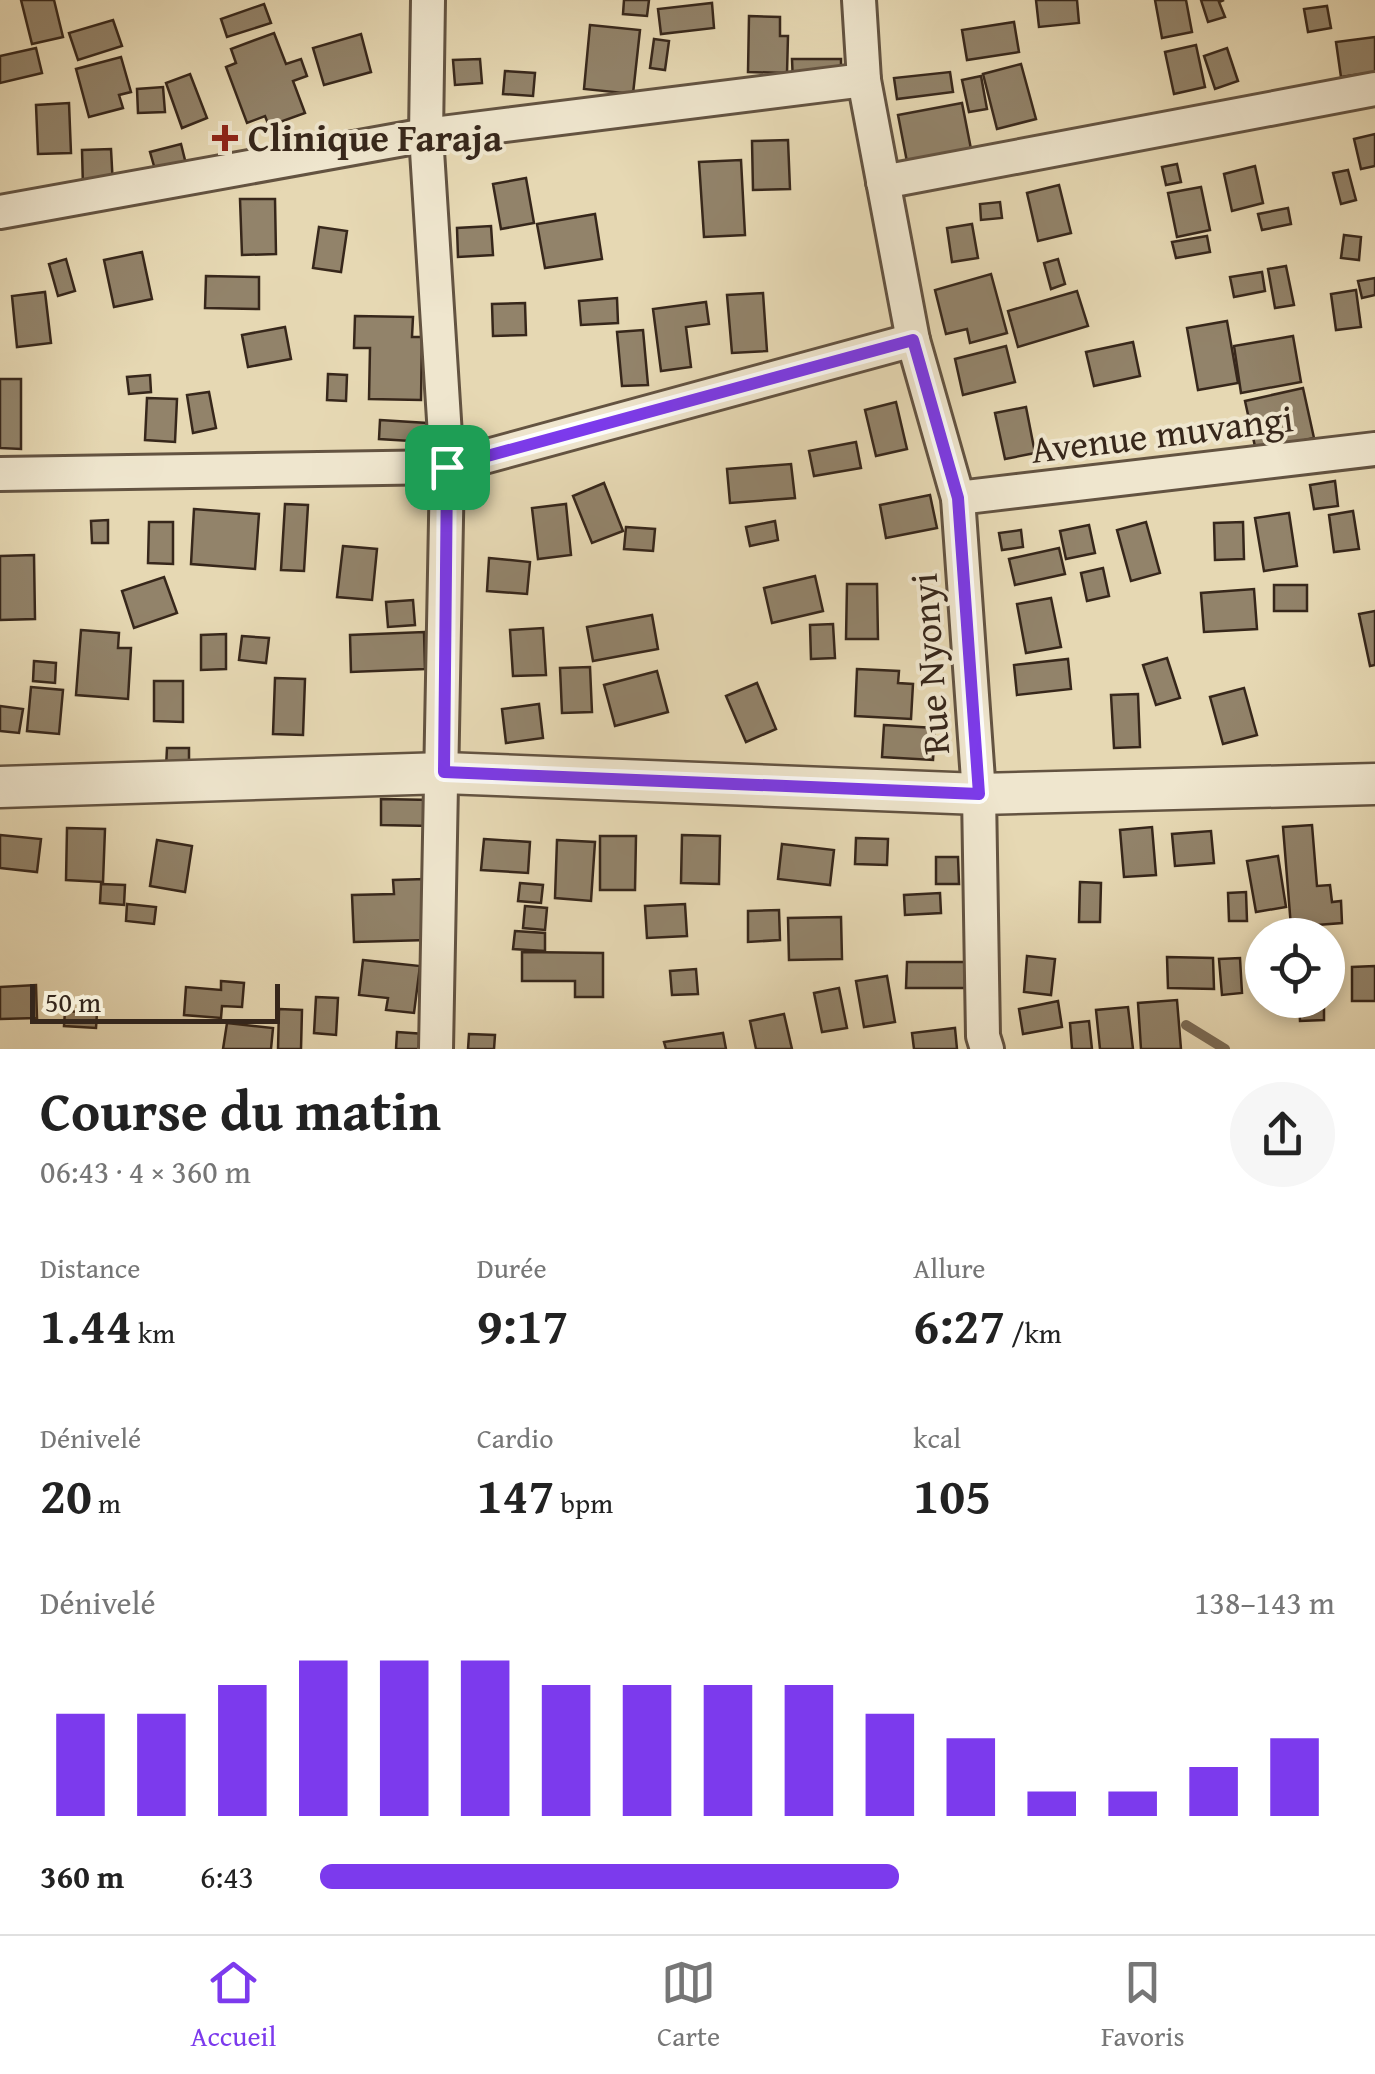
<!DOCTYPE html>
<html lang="fr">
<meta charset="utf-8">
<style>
body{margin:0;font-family:"Gentium Book Plus",serif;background:#f6f6f6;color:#222;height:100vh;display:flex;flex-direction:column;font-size:38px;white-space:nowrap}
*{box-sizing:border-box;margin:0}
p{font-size:32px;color:#767676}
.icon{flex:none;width:55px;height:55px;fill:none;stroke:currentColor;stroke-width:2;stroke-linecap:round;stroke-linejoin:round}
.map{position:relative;height:1049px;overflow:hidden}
.panel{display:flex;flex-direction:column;background:#fff;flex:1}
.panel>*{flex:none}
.tools{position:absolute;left:1245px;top:918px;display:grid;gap:20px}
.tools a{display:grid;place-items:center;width:100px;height:100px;border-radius:50%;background:#fff;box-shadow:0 5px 15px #0003;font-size:50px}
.scale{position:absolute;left:30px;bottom:25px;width:250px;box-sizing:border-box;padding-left:10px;border:5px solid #37271b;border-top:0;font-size:28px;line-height:35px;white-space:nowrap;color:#37271b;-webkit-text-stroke:8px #efe6ce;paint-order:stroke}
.pin{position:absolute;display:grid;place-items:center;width:85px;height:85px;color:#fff;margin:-42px;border-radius:20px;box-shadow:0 5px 15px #0006}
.round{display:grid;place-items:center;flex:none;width:105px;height:105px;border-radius:52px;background:#f6f6f6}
.summary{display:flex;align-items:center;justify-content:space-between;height:170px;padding:0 40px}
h1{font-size:55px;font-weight:600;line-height:75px}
.stats{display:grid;grid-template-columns:repeat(3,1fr);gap:15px;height:170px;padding:10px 40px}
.stats div{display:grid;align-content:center}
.stats b{font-size:50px;font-weight:600}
.stats small{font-size:28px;font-weight:400}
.stats p{font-size:28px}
.chart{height:280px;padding:20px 40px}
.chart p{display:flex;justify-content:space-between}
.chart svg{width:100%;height:180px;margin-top:10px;stroke:#7c3aed;stroke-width:6}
ul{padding:0 40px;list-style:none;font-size:32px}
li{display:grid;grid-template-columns:160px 120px 1fr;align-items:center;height:75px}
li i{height:25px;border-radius:12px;background:#7c3aed}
.tabs{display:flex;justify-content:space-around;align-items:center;height:140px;border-top:2px solid #e0e0e0;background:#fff;font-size:28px;color:#767676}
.tabs a{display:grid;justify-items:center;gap:5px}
.tabs .active{color:#7c3aed}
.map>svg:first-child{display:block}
</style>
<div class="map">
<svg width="1375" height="1049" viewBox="0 0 1375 1049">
<rect width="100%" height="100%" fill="#e6d8b3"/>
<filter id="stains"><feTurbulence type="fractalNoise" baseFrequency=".002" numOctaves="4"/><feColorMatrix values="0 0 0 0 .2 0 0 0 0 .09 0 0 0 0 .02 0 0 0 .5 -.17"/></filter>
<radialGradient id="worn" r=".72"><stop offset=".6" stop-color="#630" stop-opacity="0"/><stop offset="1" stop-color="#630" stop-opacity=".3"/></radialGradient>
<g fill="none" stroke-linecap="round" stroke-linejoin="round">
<!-- stream -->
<path stroke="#7c6d57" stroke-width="10" d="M1186 1025 1225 1049"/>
</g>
<!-- building -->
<g fill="#92836a" stroke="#37271b" stroke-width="2.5">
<path d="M21 0H54L63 37 32 44Z"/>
<path d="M624 0H649L647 16 623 14Z"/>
<path d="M1036 0H1077L1079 23 1039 27Z"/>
<path d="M1155 0H1186L1192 32 1162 38Z"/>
<path d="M1201 0H1224L1219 2 1225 17 1208 22Z"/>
<path d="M712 3 714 28 661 34 658 9Z"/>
<path d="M264 4 271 23 227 37 221 19Z"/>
<path d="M1327 6 1331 28 1308 32 1304 9Z"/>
<path d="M749 16 780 17V36H788L787 73 748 72Z"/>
<path d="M113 20 122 46 78 60 69 33Z"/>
<path d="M1014 22 1019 52 967 60 962 30Z"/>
<path d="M590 25 640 30 633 94 584 89Z"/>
<path d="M274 33 286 64 301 59 307 76 293 81 305 113 269 126 265 116 247 123 226 67 236 63 231 49Z"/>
<path d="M361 34 371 72 324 85 313 48Z"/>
<path d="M1375 37V72L1341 77 1336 42Z"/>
<path d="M654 39 669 41 665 70 650 68Z"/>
<path d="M1196 45 1205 87 1174 94 1165 52Z"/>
<path d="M36 48 42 73 0 83V56Z"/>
<path d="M1227 48 1238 81 1215 89 1204 56Z"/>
<path d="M121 57 131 92 119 95 123 108 89 117 76 69Z"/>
<path d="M480 59 482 83 455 85 453 60Z"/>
<path d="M792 59H841V82L793 83Z"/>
<path d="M1021 64 1036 119 997 129 983 74Z"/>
<path d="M505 71 535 73 533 96 503 94Z"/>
<path d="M950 72 953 92 897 99 894 78Z"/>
<path d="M190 74 207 118 182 128 166 83Z"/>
<path d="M981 76 987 109 969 112 962 80Z"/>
<path d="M163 87 165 112 138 113 137 89Z"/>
<path d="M69 103 71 153 38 154 36 105Z"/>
<path d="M962 103 972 154 908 167 898 115Z"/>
<path d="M1375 134V166L1361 169 1354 139Z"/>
<path d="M788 140 790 189 753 190 752 141Z"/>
<path d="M181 144 188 172 158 180 150 152Z"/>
<path d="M111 149 113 186 83 188 82 150Z"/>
<path d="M741 160 745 235 704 237 699 162Z"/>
<path d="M1177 164 1181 182 1166 185 1162 167Z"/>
<path d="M1255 166 1263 203 1232 211 1224 174Z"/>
<path d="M1348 170 1356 200 1341 204 1333 173Z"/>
<path d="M526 178 534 223 501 229 493 184Z"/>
<path d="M1059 185 1071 233 1038 241 1027 193Z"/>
<path d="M1201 187 1210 230 1177 237 1168 193Z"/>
<path d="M240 199H275L276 254 242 255Z"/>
<path d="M1000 202 1002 218 981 220 980 204Z"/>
<path d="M1288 208 1291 224 1262 230 1258 214Z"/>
<path d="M595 214 602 259 545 268 537 224Z"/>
<path d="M972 224 978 258 952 262 947 228Z"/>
<path d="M491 226 493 255 458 257 457 228Z"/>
<path d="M319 227 347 231 341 272 313 268Z"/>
<path d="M1344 235 1361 237 1359 260 1341 258Z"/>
<path d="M1207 236 1210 252 1176 258 1172 242Z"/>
<path d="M142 252 152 299 114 307 104 260Z"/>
<path d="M66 259 75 291 58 296 49 264Z"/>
<path d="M1058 259 1065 284 1051 289 1044 263Z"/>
<path d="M1286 266 1294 305 1275 308 1268 269Z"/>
<path d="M1262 272 1265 291 1234 297 1230 277Z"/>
<path d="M991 274 1007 333 970 343 967 329 946 334 935 290Z"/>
<path d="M206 276 259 277V309L205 308Z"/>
<path d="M1375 278V295L1362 298 1358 281Z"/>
<path d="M1356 290 1361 327 1336 330 1331 294Z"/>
<path d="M1077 291 1088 326 1018 347 1008 311Z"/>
<path d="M45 292 51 343 17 347 12 296Z"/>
<path d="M763 293 767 351 732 353 727 295Z"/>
<path d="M617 298 618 323 581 325 579 301Z"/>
<path d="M706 302 709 324 686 327 691 367 661 371 653 309Z"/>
<path d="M525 303 526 335 493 336 492 304Z"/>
<path d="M355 316 413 317 412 337H422L421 400 369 399 370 348H354Z"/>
<path d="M1227 321 1238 383 1198 390 1187 328Z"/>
<path d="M285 327 291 359 248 367 242 335Z"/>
<path d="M643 330 648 385 622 386 617 332Z"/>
<path d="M1293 336 1301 382 1241 393 1234 346Z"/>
<path d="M1133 342 1140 376 1094 386 1086 352Z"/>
<path d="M1006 346 1015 382 963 395 955 359Z"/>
<path d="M328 374 347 375 346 401 327 400Z"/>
<path d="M150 375 151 392 129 394 127 377Z"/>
<path d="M0 379H21V449L0 448Z"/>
<path d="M1303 388 1314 438 1256 451 1245 401Z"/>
<path d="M209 392 216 428 193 433 187 395Z"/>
<path d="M147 398 177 399 175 442 145 440Z"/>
<path d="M896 402 907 449 876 456 865 410Z"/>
<path d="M1026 407 1035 453 1005 459 995 413Z"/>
<path d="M380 420 427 423V442L379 439Z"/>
<path d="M856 442 861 468 814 476 809 451Z"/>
<path d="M791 464 795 498 730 503 727 469Z"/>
<path d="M1335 481 1338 506 1314 509 1310 485Z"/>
<path d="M604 483 623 531 592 543 573 496Z"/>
<path d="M930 495 937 528 886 538 880 505Z"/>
<path d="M285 504 308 505 304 571 281 570Z"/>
<path d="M566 504 571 555 538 559 532 508Z"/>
<path d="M194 509 259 514 255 569 191 564Z"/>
<path d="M1353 511 1359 549 1334 552 1329 515Z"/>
<path d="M1289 513 1297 566 1264 571 1255 518Z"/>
<path d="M108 520V543H92L91 521Z"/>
<path d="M775 521 778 540 750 546 746 527Z"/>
<path d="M149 522H173V564L148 563Z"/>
<path d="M1146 522 1160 573 1131 581 1117 530Z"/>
<path d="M1243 522 1244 559 1215 560 1214 523Z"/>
<path d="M1089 525 1095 553 1066 559 1060 531Z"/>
<path d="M626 527 655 529 653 551 624 549Z"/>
<path d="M1021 530 1023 547 1002 550 999 533Z"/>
<path d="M343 546 377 549 372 600 337 597Z"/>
<path d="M1059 548 1065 574 1015 585 1009 559Z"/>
<path d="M34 555 35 619 0 620V556Z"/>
<path d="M489 558 530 562 527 594 487 591Z"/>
<path d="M1103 568 1109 596 1087 601 1081 573Z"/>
<path d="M815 576 823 611 772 623 764 588Z"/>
<path d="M164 577 177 613 134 628 122 591Z"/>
<path d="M847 584H877L878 639H846Z"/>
<rect x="1274" y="585" width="33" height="26"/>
<path d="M1254 589 1257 629 1204 632 1201 593Z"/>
<path d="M1051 598 1061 647 1026 653 1017 604Z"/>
<path d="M413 600 415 625 388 627 386 602Z"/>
<path d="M1375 611V665L1370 666 1359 614Z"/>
<path d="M652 615 658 649 593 661 587 627Z"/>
<path d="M833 624 835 658 811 659 810 625Z"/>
<path d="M543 628 546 675 513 676 510 630Z"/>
<path d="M81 630 119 633 118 648H131L128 699 76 695Z"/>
<path d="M424 632 425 669 351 672 350 635Z"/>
<path d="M226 634V669L201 670V635Z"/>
<path d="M242 636 269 638 266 663 239 660Z"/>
<path d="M1167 658 1180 698 1156 705 1143 665Z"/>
<path d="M1068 659 1071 689 1017 695 1014 665Z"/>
<path d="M34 661 56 663 55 683 33 681Z"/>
<path d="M590 667 592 712 562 713 560 668Z"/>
<path d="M857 669 899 671 898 683 913 684 911 719 855 716Z"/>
<path d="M657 671 668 712 615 726 604 685Z"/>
<path d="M275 678 305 679 303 735 273 734Z"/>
<path d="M154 681H183V722L154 721Z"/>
<path d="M757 683 776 729 746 742 726 696Z"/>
<path d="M31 687 63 690 59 734 27 731Z"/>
<path d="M1244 688 1257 735 1223 744 1210 697Z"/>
<path d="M1138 694 1140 747 1114 748 1111 695Z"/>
<path d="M539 704 543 738 506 743 502 709Z"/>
<path d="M0 706 23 709 19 733 0 731Z"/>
<path d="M884 725 935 728 933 760 882 757Z"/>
<path d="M167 748H189V769L166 768Z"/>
<path d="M381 799 432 800V826L381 825Z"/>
<path d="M1312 825 1317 886 1330 885 1332 902 1341 901 1342 923 1291 927 1283 827Z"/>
<path d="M1152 827 1156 875 1124 877 1120 830Z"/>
<path d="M67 828 105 829 103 882 66 880Z"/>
<path d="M1211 831 1214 863 1175 866 1172 834Z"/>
<path d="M0 835 41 839 37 872 0 868Z"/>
<path d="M682 835 720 836 719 884 681 883Z"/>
<path d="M600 836H636L635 890H600Z"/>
<path d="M856 838 888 839 887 865 855 864Z"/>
<path d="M484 839 530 842 528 873 481 870Z"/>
<path d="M157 840 192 846 185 892 150 886Z"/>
<path d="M557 840 595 842 591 901 555 898Z"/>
<path d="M782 844 834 850 830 885 778 879Z"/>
<path d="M1278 856 1286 907 1256 912 1247 861Z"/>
<path d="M936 857H958L959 884H936Z"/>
<path d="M425 879 428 940 354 942 352 895 394 894 393 880Z"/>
<path d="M1080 882 1101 883 1100 922H1079Z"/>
<path d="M520 883 543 885 541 903 518 901Z"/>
<path d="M101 884 125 885 124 905 100 903Z"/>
<path d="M1246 892 1247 921H1229L1228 893Z"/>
<path d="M940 893 941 913 905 915 904 895Z"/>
<path d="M127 904 156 907 154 924 126 921Z"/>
<path d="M685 904 687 936 647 938 645 906Z"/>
<path d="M525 906 547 908 545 930 523 928Z"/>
<path d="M779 910 780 940 748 942V911Z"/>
<path d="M841 917 842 959 789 960 788 918Z"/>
<path d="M515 931 545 933V951L513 949Z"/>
<path d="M522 952 603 953V997H575V981H522Z"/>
<path d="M1027 956 1055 959 1051 995 1024 992Z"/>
<path d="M1167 957 1213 958 1214 989 1168 988Z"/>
<path d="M1240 958 1242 993 1222 995 1219 959Z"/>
<path d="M363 960 420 966 414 1013 386 1010 388 998 359 995Z"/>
<path d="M907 962H965V988H906Z"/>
<path d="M1375 966V1001H1352V967Z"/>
<path d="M696 969 698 994 672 995 670 971Z"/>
<path d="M887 976 895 1022 864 1027 856 981Z"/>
<path d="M221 981 244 983 242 1007 222 1006 221 1018 184 1015 186 987 221 990Z"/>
<path d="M36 985 37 1018 0 1019V987Z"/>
<path d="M839 988 847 1028 822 1032 814 993Z"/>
<path d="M316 997 338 998 336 1035 314 1033Z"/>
<path d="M1177 1000 1181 1049H1141L1138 1003Z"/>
<path d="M1299 1000H1324V1020L1300 1021Z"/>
<path d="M1058 1001 1062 1027 1023 1034 1019 1009Z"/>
<path d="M1128 1007 1133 1049H1100L1096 1010Z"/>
<path d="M279 1009 302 1010 301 1049H278Z"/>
<path d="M65 1011 97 1013 96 1028 64 1026Z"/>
<path d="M784 1014 792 1049H756L750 1021Z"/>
<path d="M1089 1021 1092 1049H1072L1070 1023Z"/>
<path d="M227 1023 273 1028 271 1049H223Z"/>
<path d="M955 1028 957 1049H914L912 1033Z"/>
<path d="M397 1032 425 1034 423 1049H396Z"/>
<path d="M723 1033 726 1049H666L664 1042Z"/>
<path d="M469 1034 495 1035 494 1049H468Z"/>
</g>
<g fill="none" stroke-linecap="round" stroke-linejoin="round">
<defs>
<g id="minor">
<path d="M428 0 426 135 447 467 436 1049"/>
<path d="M859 0 864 80 913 340 958 498 979 794 983 1036 987 1049"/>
<path d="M883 182 1375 89"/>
<path d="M0 212 426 135 864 80"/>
<path d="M0 474 447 467 913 340"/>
<path d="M958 498 1375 449"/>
</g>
<path id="tertiary" d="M0 787 444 773 979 794 1375 784"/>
</defs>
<!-- minor casing -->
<use href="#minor" stroke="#635341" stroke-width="38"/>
<!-- tertiary casing -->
<use href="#tertiary" stroke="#635341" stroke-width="45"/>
<!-- minor -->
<use href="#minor" stroke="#efe6ce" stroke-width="32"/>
<!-- tertiary -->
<use href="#tertiary" stroke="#efe6ce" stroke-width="40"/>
</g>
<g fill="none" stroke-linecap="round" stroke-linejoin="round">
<defs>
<path id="route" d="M913 340 958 498 979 794 444 772 447 467Z"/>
</defs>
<!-- route casing -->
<use href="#route" stroke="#fff" stroke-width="20"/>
<!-- route -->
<use href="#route" stroke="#7c3aed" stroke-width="12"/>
</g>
<!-- markers -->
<path fill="#8f2418" stroke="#efe6ce" stroke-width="4" d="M220 123h10v10h10v10h-10v10h-10v-10h-10v-10h10z"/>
<g text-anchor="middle" stroke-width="8" stroke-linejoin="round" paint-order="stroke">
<!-- poi labels -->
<g font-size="38" font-weight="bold" fill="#37271b" stroke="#efe6ce" text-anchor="start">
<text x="248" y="151">Clinique Faraja</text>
</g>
<!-- street labels -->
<g font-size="38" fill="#37271b" stroke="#efe6ce">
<text transform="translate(1162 434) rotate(-7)" y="13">Avenue muvangi</text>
<text transform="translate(930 664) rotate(-94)" y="13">Rue Nyonyi</text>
</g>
</g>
<rect width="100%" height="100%" filter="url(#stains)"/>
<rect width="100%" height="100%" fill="url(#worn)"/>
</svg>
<div class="tools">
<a><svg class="icon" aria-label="locate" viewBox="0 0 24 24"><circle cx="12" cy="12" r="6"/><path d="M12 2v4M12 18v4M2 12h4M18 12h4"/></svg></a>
</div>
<div class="scale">50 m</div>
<div class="pin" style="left:447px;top:467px;background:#1e9e55"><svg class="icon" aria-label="arrive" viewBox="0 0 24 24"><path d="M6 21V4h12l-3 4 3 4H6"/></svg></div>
</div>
<section class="panel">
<div class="summary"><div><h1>Course du matin</h1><p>06:43 · 4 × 360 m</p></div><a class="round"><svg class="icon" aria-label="share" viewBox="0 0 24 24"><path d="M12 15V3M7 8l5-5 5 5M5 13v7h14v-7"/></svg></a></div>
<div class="stats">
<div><p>Distance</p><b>1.44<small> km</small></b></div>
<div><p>Durée</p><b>9:17</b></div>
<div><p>Allure</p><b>6:27<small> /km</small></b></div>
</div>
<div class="stats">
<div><p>Dénivelé</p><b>20<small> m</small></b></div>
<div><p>Cardio</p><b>147<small> bpm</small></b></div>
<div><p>kcal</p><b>105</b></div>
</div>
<div class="chart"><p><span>Dénivelé</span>138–143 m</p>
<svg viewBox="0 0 160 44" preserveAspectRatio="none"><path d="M5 44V19M15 44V19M25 44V12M35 44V6M45 44V6M55 44V6M65 44V12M75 44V12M85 44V12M95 44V12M105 44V19M115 44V25M125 44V38M135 44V38M145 44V32M155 44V25"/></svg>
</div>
<ul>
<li><b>360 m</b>6:43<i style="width:57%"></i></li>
</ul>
</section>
<nav class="tabs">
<a class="active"><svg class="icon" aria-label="home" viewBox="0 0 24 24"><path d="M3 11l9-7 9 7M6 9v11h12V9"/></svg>Accueil</a>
<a><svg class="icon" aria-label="map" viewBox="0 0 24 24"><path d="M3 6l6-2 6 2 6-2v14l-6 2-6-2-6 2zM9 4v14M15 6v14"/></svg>Carte</a>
<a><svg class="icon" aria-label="saved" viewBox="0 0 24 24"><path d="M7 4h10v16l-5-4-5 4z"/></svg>Favoris</a>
</nav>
